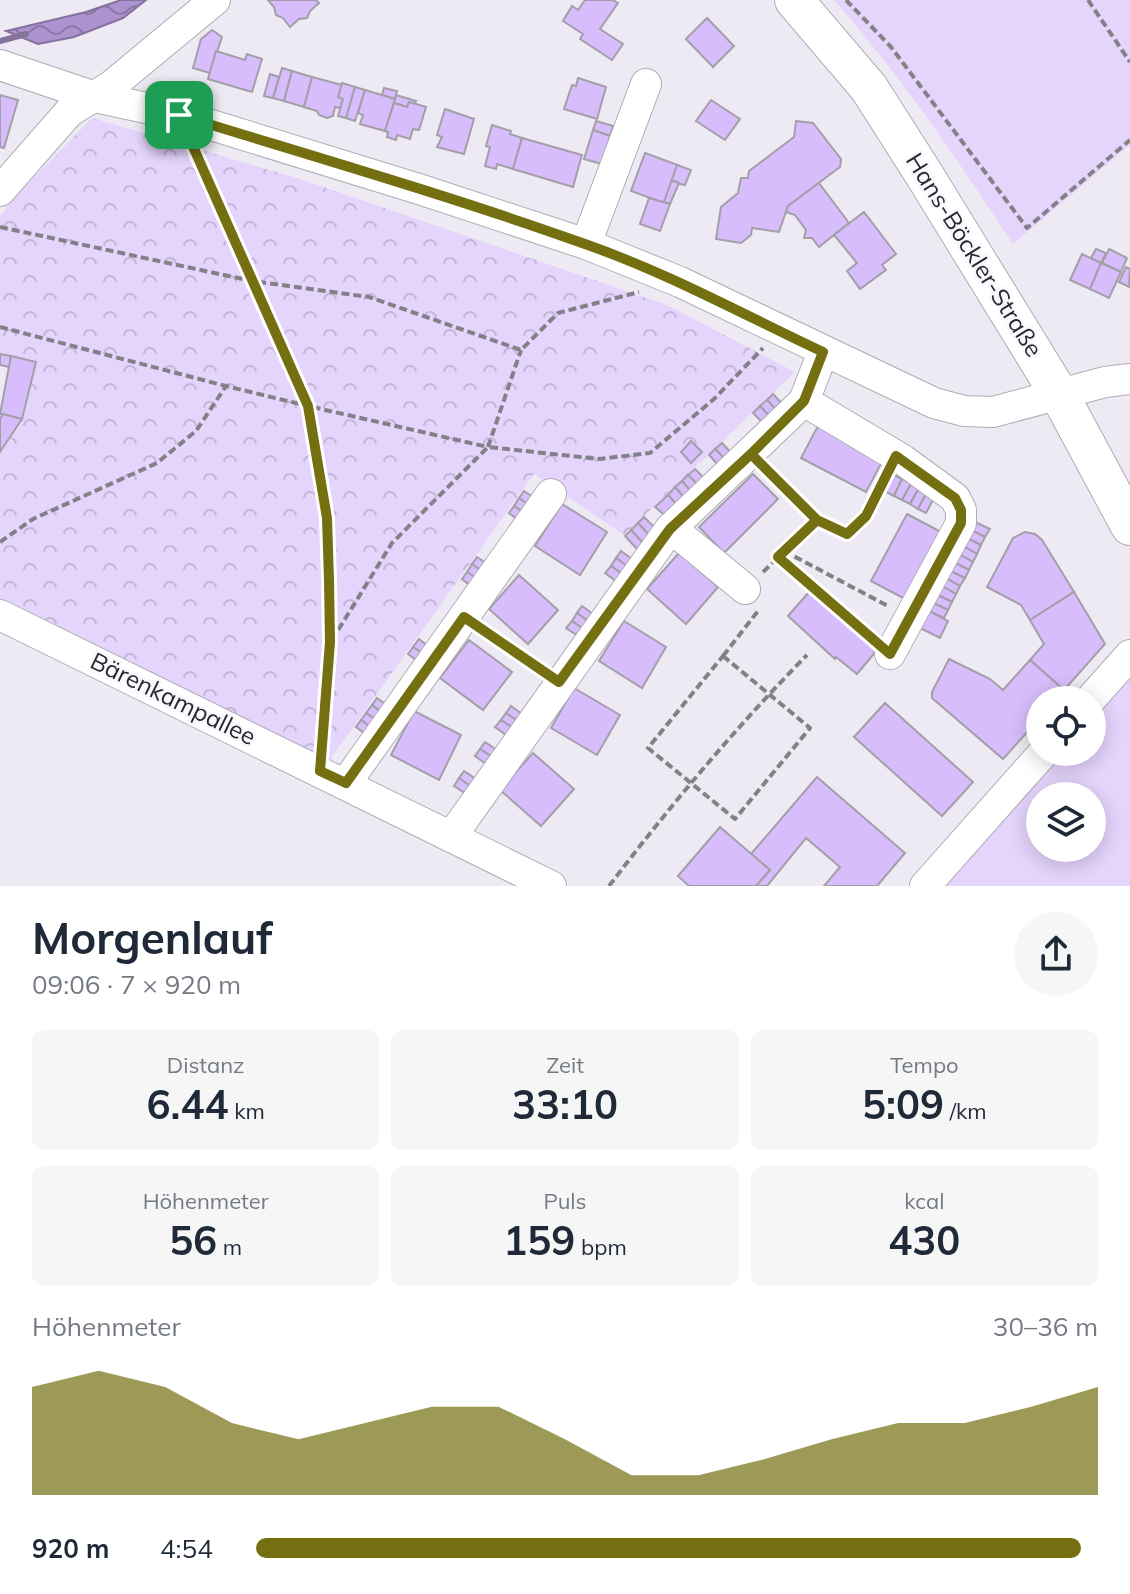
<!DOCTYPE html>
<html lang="de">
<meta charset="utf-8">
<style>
body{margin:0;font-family:Mulish,sans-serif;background:#f6f6f7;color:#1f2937;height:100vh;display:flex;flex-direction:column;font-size:30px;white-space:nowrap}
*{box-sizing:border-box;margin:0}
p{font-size:26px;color:#747a83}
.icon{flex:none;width:44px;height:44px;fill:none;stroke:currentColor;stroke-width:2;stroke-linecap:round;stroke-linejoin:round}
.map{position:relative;height:886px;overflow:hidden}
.details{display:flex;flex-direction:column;background:#fff;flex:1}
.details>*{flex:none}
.controls{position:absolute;left:1026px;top:686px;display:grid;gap:16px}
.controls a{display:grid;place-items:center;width:80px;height:80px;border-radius:50%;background:#fff;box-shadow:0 4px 20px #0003;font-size:40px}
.pin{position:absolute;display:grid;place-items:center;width:68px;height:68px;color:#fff;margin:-34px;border-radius:16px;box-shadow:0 4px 12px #0006}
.round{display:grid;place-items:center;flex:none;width:84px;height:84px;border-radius:42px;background:#f6f6f7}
.overview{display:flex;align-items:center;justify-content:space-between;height:136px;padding:0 32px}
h1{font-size:44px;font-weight:700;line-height:60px}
.stats{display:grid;grid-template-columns:repeat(3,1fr);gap:12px;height:136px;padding:8px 32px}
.stats div{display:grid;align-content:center;border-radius:12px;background:#f6f6f7;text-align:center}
.stats b{font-size:40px;font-weight:700}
.stats small{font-size:22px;font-weight:400}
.stats p{font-size:22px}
.chart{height:224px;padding:16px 32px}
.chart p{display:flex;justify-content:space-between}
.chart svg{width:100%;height:144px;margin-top:8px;fill:#747011;opacity:.7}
ul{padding:0 32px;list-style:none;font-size:26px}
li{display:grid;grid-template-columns:128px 96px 1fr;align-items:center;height:60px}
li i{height:20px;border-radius:10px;background:#747011}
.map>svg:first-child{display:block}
</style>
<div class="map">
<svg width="1130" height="886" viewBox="0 0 1130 886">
<defs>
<pattern id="forest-crowns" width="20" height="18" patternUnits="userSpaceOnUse" patternTransform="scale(2)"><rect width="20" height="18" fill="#e5d4fc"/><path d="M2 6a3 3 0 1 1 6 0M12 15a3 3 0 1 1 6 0" fill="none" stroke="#c4b6d8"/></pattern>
<pattern id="water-waves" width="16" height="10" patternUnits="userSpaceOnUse" patternTransform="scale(2)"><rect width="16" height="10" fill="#ac92ce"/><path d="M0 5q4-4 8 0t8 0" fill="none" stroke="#8c77a7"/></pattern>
</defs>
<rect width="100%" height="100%" fill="#eeeaf4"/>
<!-- green -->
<g fill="#e5d4fc" fill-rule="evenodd">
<path d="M834 0H1130V145L1013 244C957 159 901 76 834 0Z"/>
<path d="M1130 677V886H945L1064 752H1092V720ZM1040 796H1092V848H1040Z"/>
</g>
<!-- forest -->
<path fill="url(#forest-crowns)" d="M92 118 297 178 667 305 795 372 624 535 534 474 324 768 260 732 0 599V454L22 422 36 361 0 353V216L19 193Z"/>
<!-- water -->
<path fill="url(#water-waves)" stroke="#85729d" stroke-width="2" d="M121 0H146L123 18 74 37 38 44 6 31 86 12Z"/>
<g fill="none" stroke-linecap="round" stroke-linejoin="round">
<!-- stream -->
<path stroke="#85729d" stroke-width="6" d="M0 41 26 34"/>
</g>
<!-- building -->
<g fill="#d8bdfc" stroke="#a39fa8" stroke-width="2">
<path d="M268 0H316L319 3 310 11 307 18 299 19 290 27 283 18 276 15 274 7Z"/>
<path d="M585 0H613L618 3 600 29 623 44 612 60 580 39 583 34 563 21 572 6 578 10Z"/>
<path d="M707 18 734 46 713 67 686 39Z"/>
<path d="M212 30 222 37 210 73 193 68 201 39Z"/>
<path d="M216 51 245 60 247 54 262 59 252 92 208 79Z"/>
<path d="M282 68 292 71 284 101 273 98Z"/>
<path d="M292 71 312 77 304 107 284 101Z"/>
<path d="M270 74 279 77 273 98 264 96Z"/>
<path d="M312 77 342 85 338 97 343 99 341 106 340 108 335 107 333 116 327 118 319 115 317 111 304 107Z"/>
<path d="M578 78 606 87 597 119 564 109 572 85 576 86Z"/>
<path d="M342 83 355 87 346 118 338 116 343 99 338 97Z"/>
<path d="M355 87 365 90 355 121 346 118Z"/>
<path d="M384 88 397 91 395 99 382 95Z"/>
<path d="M365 90 395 99 385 131 360 124 363 115 358 113Z"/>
<path d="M0 95 18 100 4 148 0 147Z"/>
<path d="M396 95 416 101 415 104 409 102 407 107 394 103Z"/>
<path d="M711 100 740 119 725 140 696 121Z"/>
<path d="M409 102 426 107 419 130 413 129 410 139 397 135 396 140 387 137 388 132 385 131 394 103 407 107Z"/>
<path d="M445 109 474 119 464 154 437 147 442 137 437 135Z"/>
<path d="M596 121 613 126 610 136 593 130Z"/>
<path d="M796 121 813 123 841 159 840 167 788 206 779 232 752 228 751 235 741 243 716 239 721 207 738 193 741 178H748L749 171 794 137Z"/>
<path d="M492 125 511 131 510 134 522 138 513 169 497 164 496 169 485 166 490 147 486 146Z"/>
<path d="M593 130 610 136 602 164 584 159Z"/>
<path d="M522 138 582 155 573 187 513 169Z"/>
<path d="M645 153 678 165 664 203 631 191Z"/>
<path d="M677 165 691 170 685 185 671 182Z"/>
<path d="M674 181 679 183 670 204 664 202 671 182Z"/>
<path d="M819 183 849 223 819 247 812 238H804L806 230 795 215 786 212 788 206Z"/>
<path d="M649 198 670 204 660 231 640 224Z"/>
<path d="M864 212 896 254 882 265 886 270 860 289 847 271 857 263 834 235Z"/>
<path d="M1096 249 1106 253 1101 263 1091 258Z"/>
<path d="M1109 249 1127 258 1121 272 1102 263Z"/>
<path d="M1082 254 1101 263 1090 289 1070 280Z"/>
<path d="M1101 263 1121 272 1109 298 1090 289Z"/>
<path d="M1126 267 1130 269 1129 287 1119 282Z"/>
<path d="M0 354 11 356 9 367 0 365Z"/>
<path d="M11 356 36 362 22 419 0 414Z"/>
<path d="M773 394 785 407 779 413 767 400Z"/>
<path d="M767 400 779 413 772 419 760 406Z"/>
<path d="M760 406 772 419 766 426 753 413Z"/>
<path d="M3 414 22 419 0 452V419Z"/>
<path d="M819 424 884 458 866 492 801 458Z"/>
<path d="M691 441 702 452 691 463 681 452Z"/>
<path d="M722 443 734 456 728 462 715 449Z"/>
<path d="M715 449 728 462 721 468 709 455Z"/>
<path d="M695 469 708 482 701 488 688 475Z"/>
<path d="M753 474 778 499 724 553 699 527Z"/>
<path d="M688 475 701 488 694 495 682 481Z"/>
<path d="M894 475 902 479 894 496 885 491Z"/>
<path d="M902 479 911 484 902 500 894 496Z"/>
<path d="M682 481 694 495 687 501 675 487Z"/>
<path d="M911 484 919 488 910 504 902 500Z"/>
<path d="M675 487 687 501 680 508 668 495Z"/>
<path d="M919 488 927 492 918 509 910 504Z"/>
<path d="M524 491 539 501 534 509 519 498Z"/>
<path d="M927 492 935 496 926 513 918 509Z"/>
<path d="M668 495 680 508 669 519 655 507Z"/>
<path d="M519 498 534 509 529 516 514 506Z"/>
<path d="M562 504 607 532 580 575 535 546Z"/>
<path d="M514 506 529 516 523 524 509 513Z"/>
<path d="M907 514 941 532 905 599 871 581Z"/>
<path d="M644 517 657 530 650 536 638 523Z"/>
<path d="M973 521 990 529 985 537 969 529Z"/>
<path d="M638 523 650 536 643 543 631 530Z"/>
<path d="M969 529 985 537 981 545 965 537Z"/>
<path d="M631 530 643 543 637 549 625 536Z"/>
<path d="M1025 532 1035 534 1042 540 1074 592 1030 620 1021 605 987 587 1013 538Z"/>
<path d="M965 537 981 545 977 554 961 545Z"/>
<path d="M961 545 977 554 973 562 957 553Z"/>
<path d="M621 551 636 562 631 569 616 558Z"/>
<path d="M679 553 718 587 686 624 647 589Z"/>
<path d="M957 553 973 562 969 570 952 561Z"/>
<path d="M477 557 492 567 487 575 472 564Z"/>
<path d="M616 558 631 569 625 576 611 566Z"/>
<path d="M952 561 969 570 965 578 948 570Z"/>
<path d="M472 564 487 575 482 582 467 572Z"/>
<path d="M611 566 625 576 620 584 605 573Z"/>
<path d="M948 570 965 578 960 586 944 577Z"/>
<path d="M467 572 482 582 476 590 462 579Z"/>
<path d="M519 575 558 610 528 644 489 609Z"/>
<path d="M944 577 960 586 956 594 940 585Z"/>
<path d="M940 585 956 594 952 602 936 594Z"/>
<path d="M809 592 877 650 857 674 836 657 835 659 788 616Z"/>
<path d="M1074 592 1105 644 1064 690 1030 660 1044 644 1030 620Z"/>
<path d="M936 594 952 602 948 610 931 602Z"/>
<path d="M931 602 948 610 944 618 927 610Z"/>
<path d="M582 606 597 617 592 624 577 613Z"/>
<path d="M927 610 948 621 940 638 918 627Z"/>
<path d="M577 613 592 624 586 631 572 621Z"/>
<path d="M572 621 586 631 581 638 566 628Z"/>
<path d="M624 621 666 647 642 688 599 661Z"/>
<path d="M419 639 433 650 428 657 413 647Z"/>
<path d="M469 640 512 672 483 710 440 678Z"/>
<path d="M413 647 428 657 423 665 408 654Z"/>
<path d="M949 659 990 679 1003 690 1030 660 1064 690 1056 700H1040V718L1003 759 932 698V692Z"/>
<path d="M574 688 620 715 597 755 551 728Z"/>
<path d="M377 698 392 709 386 716 372 705Z"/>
<path d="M885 703 973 782 942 816 854 737Z"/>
<path d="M372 705 386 716 381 723 366 713Z"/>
<path d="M511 706 525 716 521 723 506 713Z"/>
<path d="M414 711 461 735 439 780 391 755Z"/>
<path d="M366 713 381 723 376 731 361 720Z"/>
<path d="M506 713 521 723 516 730 501 720Z"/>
<path d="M361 720 376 731 371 738 356 727Z"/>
<path d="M501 720 516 730 510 738 495 727Z"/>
<path d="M485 742 500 752 495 759 480 749Z"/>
<path d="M480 749 495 759 490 767 475 756Z"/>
<path d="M533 753 574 789 541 826 500 790Z"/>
<path d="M464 771 479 781 474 789 459 778Z"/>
<path d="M817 777 905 853 877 886H824L840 867 806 838 767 886H756L770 870 751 854Z"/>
<path d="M459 778 474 789 469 796 454 786Z"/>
<path d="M720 827 770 870 756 886H689L678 876Z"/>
</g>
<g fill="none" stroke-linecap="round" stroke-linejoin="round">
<defs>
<g id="minor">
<path d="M0 65 95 97 179 115 422 190 586 244 680 282 934 403 964 411 993 412 1105 382 1130 379"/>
<path d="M0 191 69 112 111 86 215 0"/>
<path d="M586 244 646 84"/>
<path d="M804 401 903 460 955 498 961 510V523L890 654"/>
<path d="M671 528 745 589"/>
<path d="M0 615 551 886"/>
<path d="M1090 700 1130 655"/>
<path d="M346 783 551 494"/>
<path d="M451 837 670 529 804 401 823 352"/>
<path d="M925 886 1044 752"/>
</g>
<path id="major" d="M794 0 869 88 925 176 1059 394 1130 526"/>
</defs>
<!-- minor casing -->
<use href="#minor" stroke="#afacb5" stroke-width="32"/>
<!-- major casing -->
<use href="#major" stroke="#afacb5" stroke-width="40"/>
<!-- path -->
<g stroke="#838188" stroke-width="4" stroke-dasharray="8 4" stroke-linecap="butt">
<path d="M846 0 891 47 1027 228 1130 140"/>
<path d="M1088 0 1130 62"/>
<path d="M193 147 308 406 488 447 521 350"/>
<path d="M0 227 252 281 369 297 521 350 558 313 639 292"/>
<path d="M0 327 226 386"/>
<path d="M817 520 847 534 866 516 885 478"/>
<path d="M0 542 33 519 157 463 196 431 226 386 308 406 327 518 330 642 322 744"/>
<path d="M784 551 888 606"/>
<path d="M778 557 870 637"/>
<path d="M763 572 817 520 766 469"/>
<path d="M483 630 542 670"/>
<path d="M332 640 392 543 488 447 599 459 650 453 714 399 763 348"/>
<path d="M723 656 810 728 735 819 648 748Z"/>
<path d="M723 656 758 611"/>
<path d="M609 886C670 806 736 727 807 655"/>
</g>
<!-- minor -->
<use href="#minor" stroke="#fff" stroke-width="30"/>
<!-- major -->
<use href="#major" stroke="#fff" stroke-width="38"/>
</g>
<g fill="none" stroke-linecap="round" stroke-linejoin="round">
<defs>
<path id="route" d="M179 115C315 157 451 196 585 244 668 273 744 315 823 352L804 401 751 454 817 520 778 557 890 654 961 523V510L955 498 896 456 866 516 847 534 817 520 751 454 670 529 559 682 464 617 346 783 320 771 330 642 329 580 327 518 308 406 179 115"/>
</defs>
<!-- route casing -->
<use href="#route" stroke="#fff" stroke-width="16"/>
<!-- route -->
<use href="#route" stroke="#747011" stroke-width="10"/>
</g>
<g text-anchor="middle" stroke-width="6" stroke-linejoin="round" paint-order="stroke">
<!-- street labels -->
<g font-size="24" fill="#29282c" stroke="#faf8fe">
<text transform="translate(974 255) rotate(58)" y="8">Hans-Böckler-Straße</text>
<text transform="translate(173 699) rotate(26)" y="8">Bärenkampallee</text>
</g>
</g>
</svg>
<div class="controls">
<a><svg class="icon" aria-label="locate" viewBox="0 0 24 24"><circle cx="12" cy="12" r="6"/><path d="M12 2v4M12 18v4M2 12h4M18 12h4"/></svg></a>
<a><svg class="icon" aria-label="layers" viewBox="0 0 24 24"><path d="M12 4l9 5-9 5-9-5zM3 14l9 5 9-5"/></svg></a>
</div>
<div class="pin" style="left:179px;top:115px;background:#1e9e55"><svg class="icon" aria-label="arrive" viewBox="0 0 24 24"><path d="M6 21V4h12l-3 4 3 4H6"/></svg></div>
</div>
<section class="details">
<div class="overview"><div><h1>Morgenlauf</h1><p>09:06 · 7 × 920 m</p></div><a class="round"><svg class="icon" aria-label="share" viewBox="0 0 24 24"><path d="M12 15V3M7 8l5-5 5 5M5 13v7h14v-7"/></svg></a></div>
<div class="stats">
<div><p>Distanz</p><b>6.44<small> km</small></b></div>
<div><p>Zeit</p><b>33:10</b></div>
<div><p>Tempo</p><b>5:09<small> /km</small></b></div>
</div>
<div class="stats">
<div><p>Höhenmeter</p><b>56<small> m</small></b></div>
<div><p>Puls</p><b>159<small> bpm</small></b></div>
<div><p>kcal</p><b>430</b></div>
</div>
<div class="chart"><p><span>Höhenmeter</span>30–36 m</p>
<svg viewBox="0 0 160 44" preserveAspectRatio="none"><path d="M0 44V11L10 6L20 11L30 22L40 27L50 22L60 17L70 17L80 27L90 38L100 38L110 33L120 27L130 22L140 22L150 17L160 11V44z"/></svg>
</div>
<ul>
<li><b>920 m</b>4:54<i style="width:98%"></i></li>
</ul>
</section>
